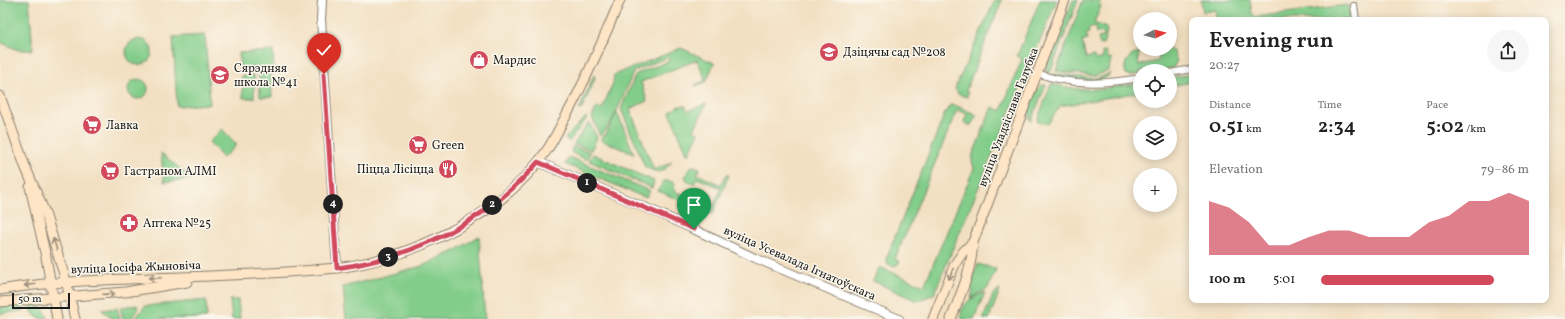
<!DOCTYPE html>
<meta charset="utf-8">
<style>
body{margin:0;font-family:Vollkorn,serif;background:#f6f6f6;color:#222;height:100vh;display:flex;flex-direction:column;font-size:15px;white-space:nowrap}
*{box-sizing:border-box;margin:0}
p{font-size:13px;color:#767676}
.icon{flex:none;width:22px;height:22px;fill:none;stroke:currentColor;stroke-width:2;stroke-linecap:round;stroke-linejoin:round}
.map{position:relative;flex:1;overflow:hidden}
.drawer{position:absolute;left:1189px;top:17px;width:360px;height:286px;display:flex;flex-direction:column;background:#fff;border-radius:8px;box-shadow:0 2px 10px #0003}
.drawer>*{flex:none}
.needle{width:26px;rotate:84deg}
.controls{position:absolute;left:1133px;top:12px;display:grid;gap:8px}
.controls a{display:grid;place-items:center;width:44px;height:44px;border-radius:50%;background:#fff;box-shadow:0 2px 10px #0003;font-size:20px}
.scale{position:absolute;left:12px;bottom:10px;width:58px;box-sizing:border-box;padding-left:4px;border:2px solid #1c1c1c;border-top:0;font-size:11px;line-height:14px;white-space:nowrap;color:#1c1c1c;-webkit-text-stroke:3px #fbf7ec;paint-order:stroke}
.pin{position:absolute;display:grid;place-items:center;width:34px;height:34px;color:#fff;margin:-41px -17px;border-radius:50% 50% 50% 0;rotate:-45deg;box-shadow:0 0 4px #0007}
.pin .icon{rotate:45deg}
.km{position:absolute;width:20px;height:20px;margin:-10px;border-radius:50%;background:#222;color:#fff;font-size:11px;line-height:20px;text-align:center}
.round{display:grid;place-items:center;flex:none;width:42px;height:42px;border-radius:21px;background:#f6f6f6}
.overview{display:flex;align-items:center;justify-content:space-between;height:68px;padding:0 20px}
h1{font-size:22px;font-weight:600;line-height:30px}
.figures{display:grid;grid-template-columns:repeat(3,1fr);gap:6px;height:68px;padding:4px 20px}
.figures div{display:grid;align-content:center}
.figures b{font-size:20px;font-weight:600}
.figures small{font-size:11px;font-weight:400}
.figures p{font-size:11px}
.chart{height:112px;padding:8px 20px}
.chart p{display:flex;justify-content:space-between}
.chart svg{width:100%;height:72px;margin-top:4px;fill:#d1495b;opacity:.7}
ul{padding:0 20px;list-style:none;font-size:13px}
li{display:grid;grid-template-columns:64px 48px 1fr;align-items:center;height:30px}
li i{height:10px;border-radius:5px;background:#d1495b}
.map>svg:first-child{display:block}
</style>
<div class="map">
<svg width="1565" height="319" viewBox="0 0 1565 319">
<rect width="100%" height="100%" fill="#fbf7ec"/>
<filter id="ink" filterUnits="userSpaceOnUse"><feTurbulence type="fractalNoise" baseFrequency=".025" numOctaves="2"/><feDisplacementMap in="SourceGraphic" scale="8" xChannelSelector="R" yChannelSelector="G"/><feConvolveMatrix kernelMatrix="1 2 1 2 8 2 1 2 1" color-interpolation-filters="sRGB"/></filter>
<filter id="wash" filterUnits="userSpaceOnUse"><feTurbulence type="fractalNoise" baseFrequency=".012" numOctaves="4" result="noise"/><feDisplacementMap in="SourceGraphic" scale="16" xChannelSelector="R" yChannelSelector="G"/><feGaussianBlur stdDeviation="0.9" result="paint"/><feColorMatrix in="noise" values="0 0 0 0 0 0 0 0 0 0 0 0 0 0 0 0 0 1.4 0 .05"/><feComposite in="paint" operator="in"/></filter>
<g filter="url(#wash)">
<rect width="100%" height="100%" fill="#f3e0c2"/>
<!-- green -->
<g fill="#83cd8a" stroke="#507453">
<path d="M0 0H29L33 50H18L0 42Z"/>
<path d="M995 0H1002L966 90 968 93 967 97 958 94 955 88Z"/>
<path d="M1040 0H1057L934 294 917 301 873 281 879 268H882L924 286 974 168 972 161V157L992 107 1001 111 1022 59 1017 56Z"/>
<path d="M1073 0H1078L1050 73 1046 71V67Z"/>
<path d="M1083 0H1101L1099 4 1101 6 1094 23 1106 28 1107 32 1103 44 1100 45 1098 38 1104 37 1103 32 1096 33 1095 27 1088 29 1089 33 1086 34 1088 39 1082 41 1086 58 1094 56 1095 60 1103 58 1102 52 1106 51 1108 59 1111 58 1112 62 1110 63 1109 70 1095 76 1056 71Z"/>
<path d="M1201 0H1250L1252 13 1255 17 1347 5 1349 6 1351 20H1217L1215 10 1203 12Z"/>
<path d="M205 35 210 104 177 106 173 37Z"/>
<circle cx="139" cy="52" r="13"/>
<path d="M681 48 714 63 706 82 695 86V85L706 80 697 60 641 82 647 101 630 109 654 170 672 162C660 174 660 174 645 167L621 109 636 74 669 61 668 57 634 71C626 88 614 125 600 136L592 117 597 107 602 109 613 83 614 75Z"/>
<path d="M1161 49H1169L1174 52 1177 61 1173 68 1156 71H1140V74L1129 76 1126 74C1122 63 1129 55 1140 52L1138 57 1139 65 1158 61Z"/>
<path d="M273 51 274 69 240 71 239 53Z"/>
<path d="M1111 73C1100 87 1071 79 1055 77L1053 75 1054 74 1096 79Z"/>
<path d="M271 74 272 97H260L259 75Z"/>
<path d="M1192 74V82L1170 86V78Z"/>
<path d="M254 75V98H243L242 76Z"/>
<path d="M594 75 595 78 582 109 579 110Z"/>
<circle cx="138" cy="89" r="10"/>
<path d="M1140 83V92L1060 106 1048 124 1037 121 1051 84 1078 89H1102Z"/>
<path d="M1042 85H1046L1031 121C1025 113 1034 90 1042 85Z"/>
<path d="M706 104 694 130 699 133 689 154 687 153 670 113 671 111 679 106H686L687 111Z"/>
<path d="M950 105 957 106 977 115 971 125H968L964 122 967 114 957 110 895 259 900 262 897 265 893 266 888 264 886 259 945 113Z"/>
<path d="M617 112 634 154 601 140V138L606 134Z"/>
<path d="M586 117 587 118 569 142 565 138Z"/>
<path d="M589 122 597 138 591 150 574 144Z"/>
<path d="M222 129 237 145 223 158 209 142Z"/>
<path d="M573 146 590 152 587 160 572 153 571 151Z"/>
<path d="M161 153 192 179 164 182Z"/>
<path d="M593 154 654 181 652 188 589 161Z"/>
<path d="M569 157 650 191 646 197 641 196 565 164Z"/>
<path d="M693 166 700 168 697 174 721 185 726 175H729L713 214 658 191 663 182 667 180 675 183 674 191 713 207 721 188 697 178 694 184 688 182 685 176 690 167Z"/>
<path d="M479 236 485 319H346L343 287 422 266 457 250Z"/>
<path d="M978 264 996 269 988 288 971 298 973 291 969 286Z"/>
<path d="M1000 290 989 319H983L993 295 996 292Z"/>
<path d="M985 292 974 319H962C958 304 973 298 985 292Z"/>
<path d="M206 300 207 318 135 319 145 306Z"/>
<path d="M230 300H238L240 319H232Z"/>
<path d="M23 304 24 310 0 314V307Z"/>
<path d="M31 304C40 304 46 310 48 319 38 319 30 315 31 304Z"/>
<path d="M137 305 138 308 131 319H123L120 307Z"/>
<path d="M117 308 120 319H113L102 310Z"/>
</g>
</g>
<g filter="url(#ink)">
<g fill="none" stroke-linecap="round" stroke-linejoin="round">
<defs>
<g id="minor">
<path d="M1354 6 1356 20"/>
<path d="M1037 73C1071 86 1105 84 1140 78"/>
<path d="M1170 73 1192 69"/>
</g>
<g id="tertiary">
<path d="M322 0 321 19 337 268"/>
<path d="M538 162 663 215 755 258 899 319"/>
</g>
<g id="secondary">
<path d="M0 96 25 166 45 213 66 281 75 319"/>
<path d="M30 187 46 257 57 319"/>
<path d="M0 290C50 281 101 280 151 278 213 276 275 274 337 268 413 258 503 215 547 150 554 140 559 128 565 118 586 80 603 40 620 0"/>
<path d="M0 302 125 292 187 282"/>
<path d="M933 319 955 264 963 252 973 242"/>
<path d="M951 319C961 294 972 269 973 242L1065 0"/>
</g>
</defs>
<!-- minor casing -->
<use href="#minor" stroke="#887e6f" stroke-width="8"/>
<!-- tertiary casing -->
<use href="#tertiary" stroke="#887e6f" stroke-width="10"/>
<!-- secondary casing -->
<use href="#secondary" stroke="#887e6f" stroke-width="11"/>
<!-- minor -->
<use href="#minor" stroke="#fff" stroke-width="6"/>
<!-- tertiary -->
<use href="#tertiary" stroke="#fff" stroke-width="8"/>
<!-- secondary -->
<use href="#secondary" stroke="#fde5c5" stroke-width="9"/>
</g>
<!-- one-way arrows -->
<defs><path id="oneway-shaft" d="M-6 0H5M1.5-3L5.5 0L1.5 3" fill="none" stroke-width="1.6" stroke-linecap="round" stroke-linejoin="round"/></defs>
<g stroke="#988b79">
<use href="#oneway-shaft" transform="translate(55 244) rotate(-108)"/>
<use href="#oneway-shaft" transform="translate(951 274) rotate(111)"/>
<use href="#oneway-shaft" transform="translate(155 278) rotate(178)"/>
<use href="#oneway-shaft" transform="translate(30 285) rotate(173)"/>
<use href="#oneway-shaft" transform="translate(109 294) rotate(-4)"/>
</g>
</g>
<g fill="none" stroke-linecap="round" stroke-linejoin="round" filter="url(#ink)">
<defs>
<path id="route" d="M324 74 337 268C413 258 488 221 538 162L694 229"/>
</defs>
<!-- route casing -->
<use href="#route" stroke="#fff" stroke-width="8"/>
<!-- route -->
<use href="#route" stroke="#d1495b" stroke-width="5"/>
</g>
<!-- icons -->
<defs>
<symbol id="school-disc" viewBox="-11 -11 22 22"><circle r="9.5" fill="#d1495b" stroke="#fbf7ec"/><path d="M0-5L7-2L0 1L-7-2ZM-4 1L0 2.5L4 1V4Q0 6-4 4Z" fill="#fff"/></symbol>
<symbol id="shop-disc" viewBox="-11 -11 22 22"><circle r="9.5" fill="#d1495b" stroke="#fbf7ec"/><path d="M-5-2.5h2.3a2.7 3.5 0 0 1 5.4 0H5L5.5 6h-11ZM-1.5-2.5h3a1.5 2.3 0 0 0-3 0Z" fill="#fff"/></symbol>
<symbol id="supermarket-disc" viewBox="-11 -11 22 22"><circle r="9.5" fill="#d1495b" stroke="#fbf7ec"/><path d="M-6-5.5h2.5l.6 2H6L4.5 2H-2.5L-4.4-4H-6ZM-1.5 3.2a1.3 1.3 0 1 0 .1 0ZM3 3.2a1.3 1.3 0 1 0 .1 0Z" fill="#fff"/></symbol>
<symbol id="restaurant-disc" viewBox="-11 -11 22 22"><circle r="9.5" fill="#d1495b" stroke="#fbf7ec"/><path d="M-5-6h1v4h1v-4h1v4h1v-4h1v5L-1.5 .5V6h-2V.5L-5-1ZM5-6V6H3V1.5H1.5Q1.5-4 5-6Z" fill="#fff"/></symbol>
<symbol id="pharmacy-disc" viewBox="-11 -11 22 22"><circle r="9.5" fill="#d1495b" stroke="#fbf7ec"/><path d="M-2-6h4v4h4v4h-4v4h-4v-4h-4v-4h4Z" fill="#fff"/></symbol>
</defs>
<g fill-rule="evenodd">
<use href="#school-disc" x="818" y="41" width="22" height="22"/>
<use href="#shop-disc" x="468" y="49" width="22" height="22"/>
<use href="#school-disc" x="209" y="64" width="22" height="22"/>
<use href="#supermarket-disc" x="81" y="114" width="22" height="22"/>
<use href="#supermarket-disc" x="407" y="134" width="22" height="22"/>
<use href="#restaurant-disc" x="437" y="158" width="22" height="22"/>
<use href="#supermarket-disc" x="99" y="160" width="22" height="22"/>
<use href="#pharmacy-disc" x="118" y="212" width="22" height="22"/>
</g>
<g text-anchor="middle" stroke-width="3" stroke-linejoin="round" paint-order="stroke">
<!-- poi labels -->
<g font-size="12" fill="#1c1c1c" stroke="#fbf7ec" text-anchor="start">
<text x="843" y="56">Дзіцячы сад №208</text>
<text x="493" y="64">Мардис</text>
<text x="234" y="72">Сярэдняя<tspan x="234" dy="14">школа №41</tspan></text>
<text x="106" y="129">Лавка</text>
<text x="432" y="149">Green</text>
<text x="434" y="173" text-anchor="end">Піцца Лісіцца</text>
<text x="124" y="175">Гастраном АЛМІ</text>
<text x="143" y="227">Аптека №25</text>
</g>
<!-- street labels -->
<g font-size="12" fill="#1c1c1c" stroke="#fbf7ec">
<text transform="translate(1008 117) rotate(-69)" y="4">вуліца Уладзіслава Галубка</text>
<text transform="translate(800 263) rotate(24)" y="4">вуліца Усевалада Ігнатоўскага</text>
<text transform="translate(136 267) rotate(-2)" y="4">вуліца Іосіфа Жыновіча</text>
</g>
</g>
</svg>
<div class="controls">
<a><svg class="needle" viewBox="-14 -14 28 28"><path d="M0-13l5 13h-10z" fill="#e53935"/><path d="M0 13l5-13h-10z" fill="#767676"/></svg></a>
<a><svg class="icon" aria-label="locate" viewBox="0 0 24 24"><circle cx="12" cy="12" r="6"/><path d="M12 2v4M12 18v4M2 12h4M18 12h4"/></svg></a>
<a><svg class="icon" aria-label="layers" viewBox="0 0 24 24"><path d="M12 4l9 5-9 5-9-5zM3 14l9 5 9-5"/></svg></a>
<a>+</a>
</div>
<div class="scale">50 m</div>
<div class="pin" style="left:694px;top:229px;background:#1e9e55"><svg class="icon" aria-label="arrive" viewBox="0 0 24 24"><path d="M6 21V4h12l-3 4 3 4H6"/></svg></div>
<div class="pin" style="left:324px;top:74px;background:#d93025"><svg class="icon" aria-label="check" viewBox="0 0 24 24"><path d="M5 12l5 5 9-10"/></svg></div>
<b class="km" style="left:587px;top:183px">1</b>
<b class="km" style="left:492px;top:205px">2</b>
<b class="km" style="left:388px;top:257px">3</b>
<b class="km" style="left:333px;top:204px">4</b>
<section class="drawer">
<div class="overview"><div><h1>Evening run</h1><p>20:27</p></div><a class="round"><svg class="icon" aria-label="share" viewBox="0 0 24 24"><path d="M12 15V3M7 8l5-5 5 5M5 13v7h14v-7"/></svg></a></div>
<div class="figures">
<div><p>Distance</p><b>0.51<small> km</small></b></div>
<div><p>Time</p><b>2:34</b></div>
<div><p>Pace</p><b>5:02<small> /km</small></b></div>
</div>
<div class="chart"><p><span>Elevation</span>79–86 m</p>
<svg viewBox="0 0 160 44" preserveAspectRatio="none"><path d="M0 44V11L10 15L20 24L30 38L40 38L50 33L60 29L70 29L80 33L90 33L100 33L110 24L120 20L130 11L140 11L150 6L160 11V44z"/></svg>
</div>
<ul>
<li><b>100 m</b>5:01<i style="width:83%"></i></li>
</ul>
</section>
</div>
